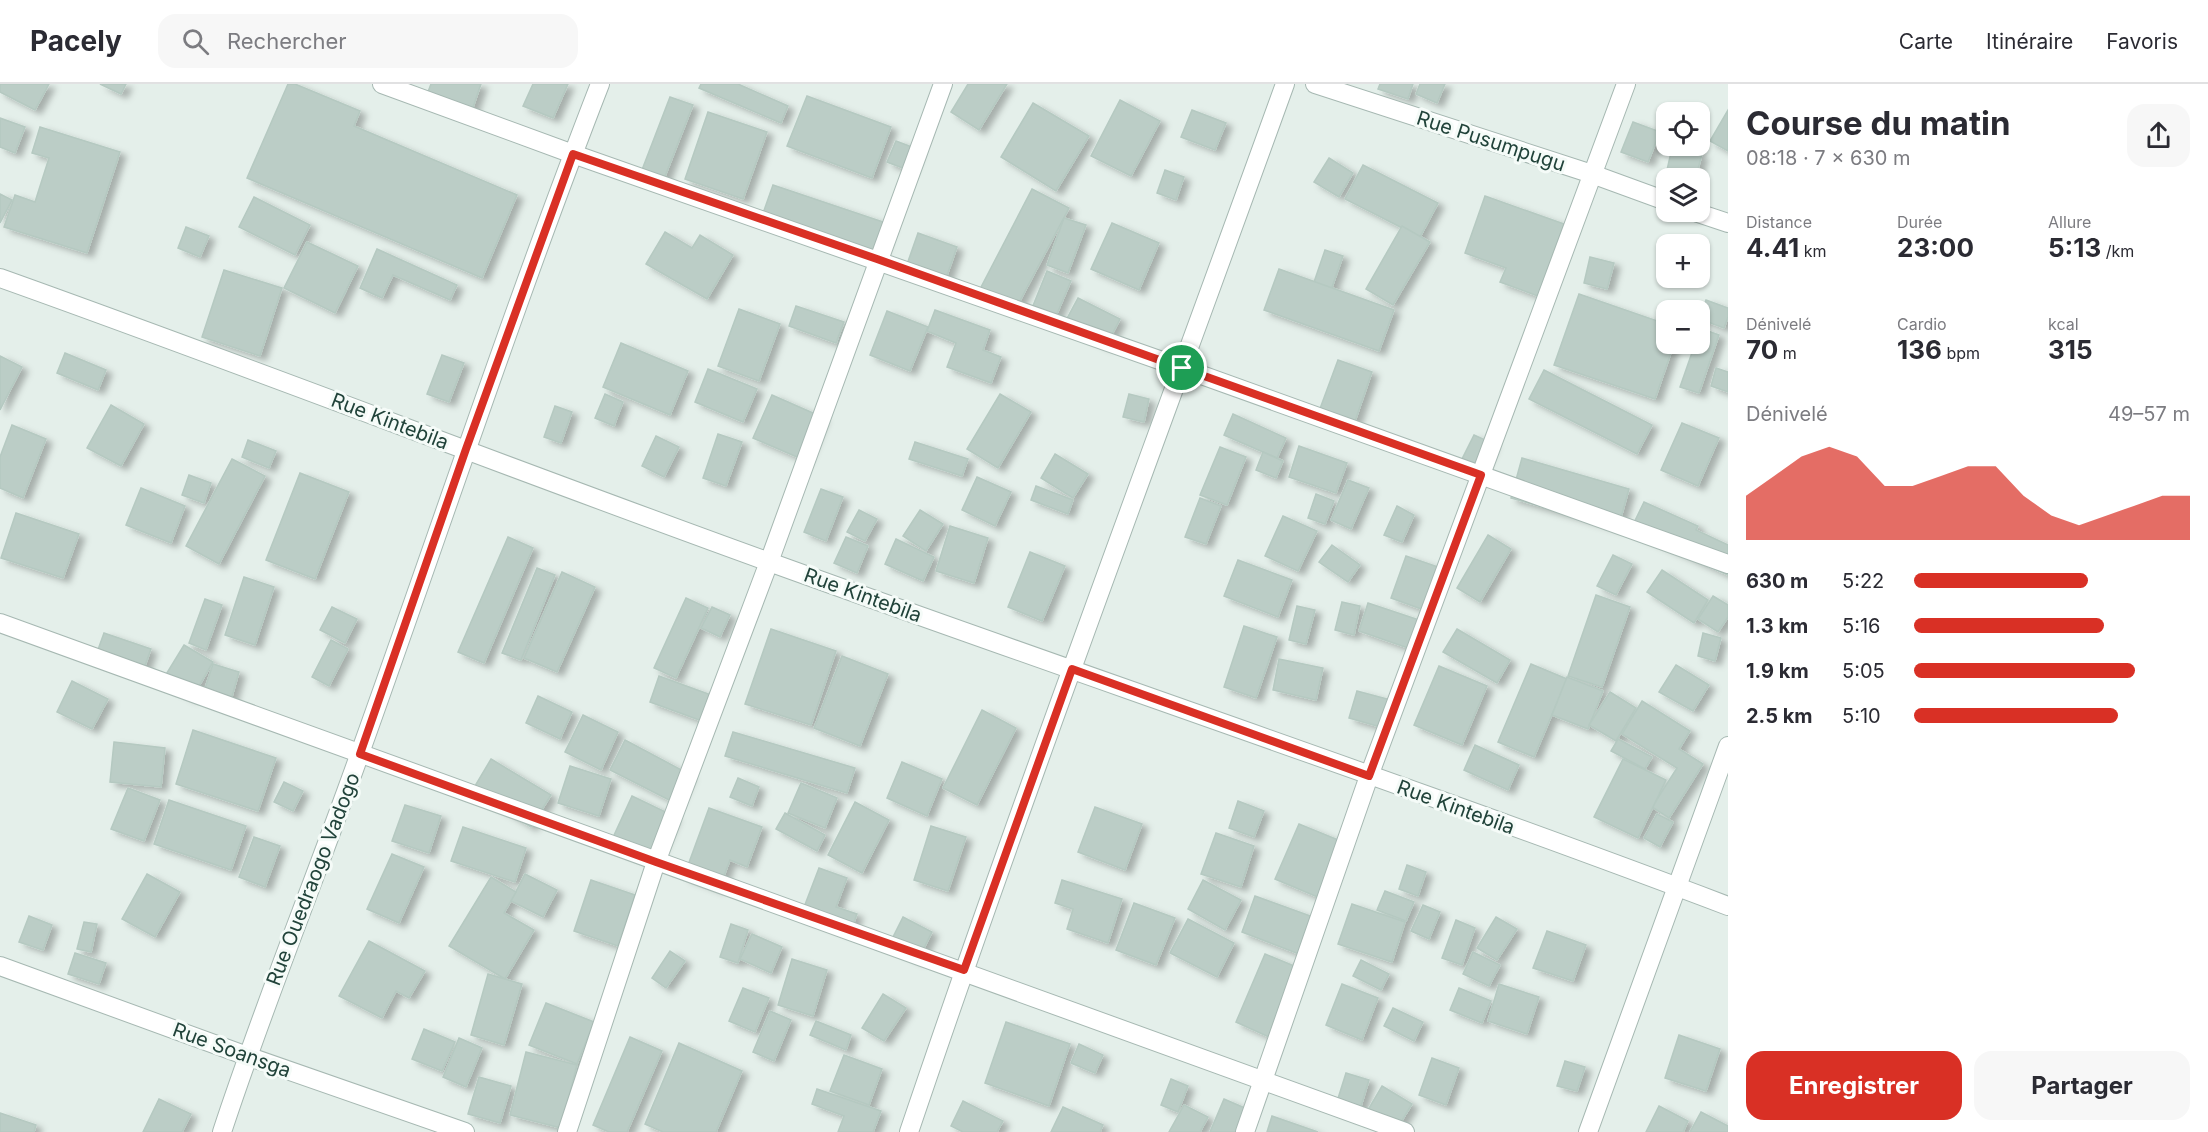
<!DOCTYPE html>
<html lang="fr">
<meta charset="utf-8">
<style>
body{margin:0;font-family:Inter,sans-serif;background:#f7f7f7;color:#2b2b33;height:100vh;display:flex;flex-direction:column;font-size:22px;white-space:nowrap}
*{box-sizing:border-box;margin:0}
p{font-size:20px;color:#7c7c81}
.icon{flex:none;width:33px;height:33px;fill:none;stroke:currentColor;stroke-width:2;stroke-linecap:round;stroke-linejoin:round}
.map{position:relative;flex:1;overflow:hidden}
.sheet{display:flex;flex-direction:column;background:#fff;width:480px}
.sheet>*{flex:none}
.buttons{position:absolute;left:1656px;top:18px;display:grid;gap:12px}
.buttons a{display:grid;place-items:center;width:54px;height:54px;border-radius:12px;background:#fff;box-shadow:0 2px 4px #0004;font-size:30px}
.pin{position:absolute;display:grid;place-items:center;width:51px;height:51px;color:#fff;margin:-26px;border:3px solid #fff;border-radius:50%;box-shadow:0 2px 6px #0007}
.round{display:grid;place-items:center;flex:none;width:63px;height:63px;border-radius:18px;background:#f7f7f7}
.head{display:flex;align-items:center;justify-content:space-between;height:102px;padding:0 18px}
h1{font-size:33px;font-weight:700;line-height:45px}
.metrics{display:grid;grid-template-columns:repeat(3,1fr);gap:9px;height:102px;padding:6px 18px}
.metrics div{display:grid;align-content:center}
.metrics b{font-size:26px;font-weight:700}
.metrics small{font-size:16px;font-weight:400}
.metrics p{font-size:16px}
.chart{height:168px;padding:12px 18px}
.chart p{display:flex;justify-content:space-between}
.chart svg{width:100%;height:108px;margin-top:6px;fill:#d93025;opacity:.7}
.primary-button{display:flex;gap:12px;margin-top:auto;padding:12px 18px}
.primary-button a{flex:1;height:69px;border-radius:18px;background:#d93025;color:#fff;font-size:24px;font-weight:700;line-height:69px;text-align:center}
.primary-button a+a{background:#f7f7f7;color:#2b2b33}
ul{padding:0 18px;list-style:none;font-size:20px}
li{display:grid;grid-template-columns:96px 72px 1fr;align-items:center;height:45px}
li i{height:15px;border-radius:8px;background:#d93025}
header{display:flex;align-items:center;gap:36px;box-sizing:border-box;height:84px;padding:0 30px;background:#fff;border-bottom:2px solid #e1e1e2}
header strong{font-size:28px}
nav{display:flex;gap:33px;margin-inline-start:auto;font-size:21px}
.search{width:420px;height:54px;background:#f7f7f7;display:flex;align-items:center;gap:15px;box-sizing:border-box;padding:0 21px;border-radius:18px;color:#7c7c81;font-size:22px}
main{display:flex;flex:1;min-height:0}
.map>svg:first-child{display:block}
</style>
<header>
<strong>Pacely</strong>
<div class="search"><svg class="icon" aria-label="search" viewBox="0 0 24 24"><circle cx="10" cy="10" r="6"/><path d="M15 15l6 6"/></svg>Rechercher</div>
<nav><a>Carte</a><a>Itinéraire</a><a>Favoris</a></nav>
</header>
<main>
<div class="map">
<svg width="1728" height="1048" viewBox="0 0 1728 1048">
<defs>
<filter id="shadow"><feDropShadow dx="6" dy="4" stdDeviation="3" flood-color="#0004"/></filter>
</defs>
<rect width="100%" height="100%" fill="#e4efea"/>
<!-- building -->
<g fill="#bbcdc6" stroke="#b5c9c1" stroke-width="1.5" filter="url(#shadow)">
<path d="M0 0H49L35 26 0 8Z"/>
<path d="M100 0H126L121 10Z"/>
<path d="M288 0H295L360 27 354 42 517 111 482 194 247 94Z"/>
<path d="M431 0H481L471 29 426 13Z"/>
<path d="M533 0H568L553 34 523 22Z"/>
<path d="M701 0H738L788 22 781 39 699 4Z"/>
<path d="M968 0H1007L979 46 951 28Z"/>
<path d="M1380 0H1413L1408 15 1378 5Z"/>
<path d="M1420 0H1445L1437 19 1416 10Z"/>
<path d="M807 12 891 43 872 94 787 62Z"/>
<path d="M670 13 693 21 662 100 640 91Z"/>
<path d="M1120 16 1160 37 1131 92 1091 72Z"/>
<path d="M1033 19 1089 52 1056 107 1001 73Z"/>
<path d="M1192 26 1226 39 1215 66 1181 53Z"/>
<path d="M1728 26V67L1710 57Z"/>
<path d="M708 28 767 48 743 115 685 95Z"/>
<path d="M0 34 25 43 15 69 0 63Z"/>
<path d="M1633 38 1660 48 1648 78 1621 68Z"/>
<path d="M40 43 120 68 87 169 4 143 15 111 35 118 49 74 32 69Z"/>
<path d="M896 57 917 65 908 86 887 78Z"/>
<path d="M1672 64 1702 70 1696 93 1667 86Z"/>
<path d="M1329 74 1353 89 1339 113 1314 98Z"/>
<path d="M1363 81 1438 119 1420 153 1345 115Z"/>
<path d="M1165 86 1184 93 1176 116 1157 109Z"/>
<path d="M773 101 889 140 877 175 761 135Z"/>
<path d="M1032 105 1069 124 1014 228 978 209Z"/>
<path d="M0 110 12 116 0 139Z"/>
<path d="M1485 112 1564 140 1538 212 1500 198 1506 184 1465 169Z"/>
<path d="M254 113 310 141 295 171 239 143Z"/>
<path d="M1064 134 1086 141 1068 189 1047 181Z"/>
<path d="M1112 139 1159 159 1139 206 1091 185Z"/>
<path d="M1402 142 1430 158 1393 221 1366 205Z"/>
<path d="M186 143 209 152 200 173 178 164Z"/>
<path d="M665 148 692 164 700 151 733 171 707 215 646 180Z"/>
<path d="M918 149 957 163 944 200 905 186Z"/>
<path d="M307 158 358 182 335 229 284 204Z"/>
<path d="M377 165 457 201 450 216 393 191 382 214 360 204Z"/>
<path d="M1325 166 1343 172 1331 206 1313 201Z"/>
<path d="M1590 173 1614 179 1607 205 1584 199Z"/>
<path d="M1279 185 1394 226 1379 267 1264 226Z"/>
<path d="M224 186 282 204 260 272 202 253Z"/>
<path d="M1047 187 1071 197 1053 239 1030 229Z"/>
<path d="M1579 210 1666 240V260H1674L1655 315 1554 281Z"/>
<path d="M1078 214 1120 235 1106 262 1064 240Z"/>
<path d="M1706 216 1728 224V233L1724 244 1700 235Z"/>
<path d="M796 222 844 238 836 259 789 242Z"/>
<path d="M739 225 780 240 759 297 718 282Z"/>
<path d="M935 226 990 246 983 266 1001 273 991 299 947 283 956 259 927 247Z"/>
<path d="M887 227 928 243 910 287 870 271Z"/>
<path d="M1700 244 1719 251 1699 309 1680 303 1695 260H1700Z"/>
<path d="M621 259 688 287 670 331 603 303Z"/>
<path d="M65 269 106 286 98 306 57 289Z"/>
<path d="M442 271 464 279 449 318 427 310Z"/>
<path d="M0 272 22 283 0 326Z"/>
<path d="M1338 276 1372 288 1353 343 1318 330Z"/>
<path d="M1716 284 1728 288V308L1711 302Z"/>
<path d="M708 285 757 305 743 338 695 318Z"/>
<path d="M1544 286 1652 341 1637 370 1529 315Z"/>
<path d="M605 310 623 318 614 342 595 334Z"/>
<path d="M1000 310 1031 328 998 384 967 365Z"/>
<path d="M1129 310 1149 315 1144 338 1123 333Z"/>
<path d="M772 311 822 333 804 376 753 354Z"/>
<path d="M111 321 144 340 121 382 87 364Z"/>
<path d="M555 322 572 328 561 359 544 353Z"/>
<path d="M1233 330 1286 354 1277 374 1224 351Z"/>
<path d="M1682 339 1719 354 1698 402 1661 386Z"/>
<path d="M12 341 46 355 23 414 0 404V373Z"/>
<path d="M718 350 742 358 726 402 703 394Z"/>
<path d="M1474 351 1492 359 1478 388 1460 379Z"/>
<path d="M656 352 679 363 664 393 642 382Z"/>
<path d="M248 356 276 367 269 384 242 373Z"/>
<path d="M915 358 968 375 962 392 909 375Z"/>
<path d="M1299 362 1347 379 1336 409 1289 393Z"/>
<path d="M1220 363 1246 373 1227 421 1200 411Z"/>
<path d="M1263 368 1283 377 1276 394 1256 386Z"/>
<path d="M1055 370 1088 390 1073 414 1041 394Z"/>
<path d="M1522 374 1629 405 1618 444 1511 414Z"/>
<path d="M232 375 265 392 219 480 186 462Z"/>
<path d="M300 389 349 408 315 495 266 476Z"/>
<path d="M189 391 211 399 204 419 182 411Z"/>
<path d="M977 393 1011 408 995 442 962 426Z"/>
<path d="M1348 396 1369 404 1351 445 1331 436Z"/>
<path d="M1036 402 1073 416 1068 430 1031 416Z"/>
<path d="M141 404 185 422 171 459 126 441Z"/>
<path d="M821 405 843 413 826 457 804 448Z"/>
<path d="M1316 410 1334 417 1325 440 1308 434Z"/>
<path d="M1200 414 1221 422 1206 460 1185 453Z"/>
<path d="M1644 418 1698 442 1696 446 1728 461V491L1630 447Z"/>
<path d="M1397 422 1414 431 1402 458 1384 451Z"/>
<path d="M859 426 877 435 865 457 847 448Z"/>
<path d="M920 426 943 440 926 467 903 452Z"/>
<path d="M16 429 79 450 63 494 1 474Z"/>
<path d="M1283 432 1317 447 1298 487 1265 472Z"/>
<path d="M950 442 988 454 974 499 936 487Z"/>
<path d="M1488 451 1511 465 1480 518 1457 504Z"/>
<path d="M508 453 533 464 484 579 458 568Z"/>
<path d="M846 453 868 462 857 489 834 479Z"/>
<path d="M896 455 934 473 923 497 885 480Z"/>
<path d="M1332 461 1360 481 1348 498 1319 478Z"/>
<path d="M1030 468 1065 482 1042 537 1008 523Z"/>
<path d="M1613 471 1632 480 1616 511 1597 502Z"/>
<path d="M1406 472 1438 483 1424 526 1391 514Z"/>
<path d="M1238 476 1292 496 1278 533 1224 512Z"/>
<path d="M537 484 555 491 521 576 502 569Z"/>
<path d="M1662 486 1708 516 1694 539 1647 508Z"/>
<path d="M562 488 595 503 557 588 524 574Z"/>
<path d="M244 493 274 503 255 561 225 551Z"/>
<path d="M1596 511 1630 523 1602 603 1568 592Z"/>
<path d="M1713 512 1728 521V533L1718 548 1698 535Z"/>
<path d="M686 514 708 524 676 594 654 584Z"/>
<path d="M205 515 222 521 206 566 189 559Z"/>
<path d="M1342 518 1360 522 1354 551 1335 546Z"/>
<path d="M1368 519 1422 537 1411 565 1359 547Z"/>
<path d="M1297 522 1315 526 1306 560 1289 556Z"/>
<path d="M332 523 357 535 345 559 320 546Z"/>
<path d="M712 523 730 531 720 553 701 544Z"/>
<path d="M1244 542 1277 553 1256 614 1224 603Z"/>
<path d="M771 545 836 567 811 641 745 620Z"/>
<path d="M1457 545 1510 576 1497 599 1443 568Z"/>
<path d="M104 549 151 565 142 590 95 574Z"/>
<path d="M1703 549 1721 554 1715 577 1698 572Z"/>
<path d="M331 556 348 565 329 602 312 593Z"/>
<path d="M184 561 213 578 192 614 162 597Z"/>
<path d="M842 572 888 590 860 662 814 644Z"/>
<path d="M1279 575 1323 584 1316 616 1273 606Z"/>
<path d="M213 580 239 588 229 623 202 614Z"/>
<path d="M1531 580 1567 595 1534 673 1498 658Z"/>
<path d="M1676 581 1709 601 1693 627 1659 608Z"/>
<path d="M1439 582 1487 602 1462 661 1414 641Z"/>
<path d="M659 592 711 611 702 637 650 618Z"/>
<path d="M1567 593 1603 607 1588 645 1552 631Z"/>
<path d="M72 597 108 615 92 645 57 628Z"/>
<path d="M1357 607 1391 616 1384 644 1349 634Z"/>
<path d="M1610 608 1636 624 1616 657 1589 641Z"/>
<path d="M538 612 572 628 560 655 526 639Z"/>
<path d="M1642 617 1690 647 1679 665 1703 680 1669 734 1652 723 1677 684 1622 650Z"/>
<path d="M982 626 1016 644 977 721 943 704Z"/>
<path d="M583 631 618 648 601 686 565 668Z"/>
<path d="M193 646 276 674 258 727 176 700Z"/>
<path d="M733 648 855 684 847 709 725 672Z"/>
<path d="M1618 655 1652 673 1645 685 1611 667Z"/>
<path d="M625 656 689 690 675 719 610 686Z"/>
<path d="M114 658 165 664 161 703 110 698Z"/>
<path d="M1475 661 1519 681 1508 706 1464 686Z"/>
<path d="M491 675 551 711 531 743 472 707Z"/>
<path d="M1623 675 1666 696 1638 754 1594 733Z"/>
<path d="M902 678 942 695 927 732 887 714Z"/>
<path d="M570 682 611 695 599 732 558 719Z"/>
<path d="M738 694 759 703 752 722 730 713Z"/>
<path d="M284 698 303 707 293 727 274 718Z"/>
<path d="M801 699 837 714 825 744 788 729Z"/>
<path d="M128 704 160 716 144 757 111 745Z"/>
<path d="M632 712 674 732 652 780 610 760Z"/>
<path d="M169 716 246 742 231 786 154 760Z"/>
<path d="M1238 717 1264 727 1254 753 1229 744Z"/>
<path d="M855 718 889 736 862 789 828 771Z"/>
<path d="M405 721 441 732 429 769 392 757Z"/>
<path d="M1095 723 1142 740 1125 786 1078 768Z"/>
<path d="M709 724 762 743 747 783 730 776 719 805 684 792Z"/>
<path d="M785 729 825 751 817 767 776 745Z"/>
<path d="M1657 730 1673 738 1660 763 1644 754Z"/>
<path d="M1299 740 1343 758 1320 814 1275 795Z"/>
<path d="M931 742 966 753 948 807 914 796Z"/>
<path d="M463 743 526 764 515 798 451 777Z"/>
<path d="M1216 749 1254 762 1241 803 1201 790Z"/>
<path d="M254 753 280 762 265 803 239 793Z"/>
<path d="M392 770 424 783 399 839 367 825Z"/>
<path d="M1407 781 1426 788 1418 812 1399 805Z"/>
<path d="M819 784 847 794 836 823 857 830 850 849 801 831Z"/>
<path d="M147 790 180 808 155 853 122 835Z"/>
<path d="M525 790 557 806 543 833 511 817Z"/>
<path d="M491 793 516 808 504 829 534 846 505 895 449 862Z"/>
<path d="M591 796 635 811 618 862 574 847Z"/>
<path d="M1062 796 1122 815 1108 859 1067 845 1073 825 1055 819Z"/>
<path d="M1203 796 1241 816 1225 846 1188 825Z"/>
<path d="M1385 807 1414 818 1406 837 1377 826Z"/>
<path d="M1255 812 1313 833 1299 870 1242 848Z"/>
<path d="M1134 819 1175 834 1156 881 1116 866Z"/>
<path d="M1352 820 1405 838 1392 878 1338 860Z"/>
<path d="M1423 821 1440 828 1429 855 1411 847Z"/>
<path d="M29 832 52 841 43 866 19 858Z"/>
<path d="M903 833 932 848 918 876 889 861Z"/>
<path d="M1496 833 1517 845 1497 876 1477 864Z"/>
<path d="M1188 835 1234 859 1217 893 1170 869Z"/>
<path d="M1456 836 1475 844 1462 881 1442 874Z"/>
<path d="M84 838 97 840 91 868 77 865Z"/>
<path d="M731 840 748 846 738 879 720 873Z"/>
<path d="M1547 847 1586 861 1573 897 1533 884Z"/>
<path d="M752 850 782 863 771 889 740 875Z"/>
<path d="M369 857 425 887 409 914 396 907 382 934 339 912Z"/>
<path d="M670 867 685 877 666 904 652 894Z"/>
<path d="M1473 868 1500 881 1489 902 1463 890Z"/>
<path d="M75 869 106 879 99 900 68 890Z"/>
<path d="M1265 870 1299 884 1269 953 1236 938Z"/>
<path d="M792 875 827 886 813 932 778 921Z"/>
<path d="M1361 876 1389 890 1381 906 1353 892Z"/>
<path d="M488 890 522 900 504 961 471 951Z"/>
<path d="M1342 900 1378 914 1362 956 1326 941Z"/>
<path d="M1499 900 1539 913 1527 950 1488 937Z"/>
<path d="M743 904 769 914 755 948 729 937Z"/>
<path d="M1459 904 1491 917 1482 939 1450 926Z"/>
<path d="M883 910 906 924 884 957 862 944Z"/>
<path d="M546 919 594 938 577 980 529 961Z"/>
<path d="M1393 924 1423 938 1414 957 1384 942Z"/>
<path d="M770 927 791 936 774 977 753 968Z"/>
<path d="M816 937 851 951 846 966 810 951Z"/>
<path d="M1006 938 1070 960 1049 1022 985 999Z"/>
<path d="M424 945 455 958 442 987 412 975Z"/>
<path d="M1679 951 1720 965 1706 1007 1665 994Z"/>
<path d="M630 953 662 967 627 1048H609L593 1041Z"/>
<path d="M459 954 482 964 466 1003 443 993Z"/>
<path d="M679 959 742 987 716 1048H663L645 1040Z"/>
<path d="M1079 960 1103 971 1095 989 1071 979Z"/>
<path d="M526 968 577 981 561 1044 510 1031Z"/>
<path d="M844 971 882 985 869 1021 830 1007Z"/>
<path d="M1432 974 1459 984 1446 1021 1419 1011Z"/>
<path d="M1565 977 1585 983 1577 1007 1557 1002Z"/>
<path d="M1346 989 1369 996 1358 1032 1335 1024Z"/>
<path d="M479 993 511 1002 500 1039 468 1030Z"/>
<path d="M1171 995 1188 1002 1178 1028 1161 1021Z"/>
<path d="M1382 1002 1412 1020 1395 1048 1365 1031Z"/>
<path d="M817 1005 881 1027 873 1048H838L844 1032 812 1020Z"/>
<path d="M159 1015 191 1030 182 1048H143Z"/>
<path d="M1224 1015 1247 1025 1237 1048H1210Z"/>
<path d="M963 1017 1003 1037 997 1048H963L951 1042Z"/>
<path d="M1184 1021 1208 1033 1200 1048H1169Z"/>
<path d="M1659 1022 1688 1037 1683 1048H1646Z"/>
<path d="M1063 1023 1103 1041 1100 1048H1051Z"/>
<path d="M1701 1028 1728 1042V1048H1690Z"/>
<path d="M0 1029 36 1041 34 1048H0Z"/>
<path d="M1272 1032 1318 1048H1267Z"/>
</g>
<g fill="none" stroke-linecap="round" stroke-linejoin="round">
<defs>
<g id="minor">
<path d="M382 0 573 70 1182 284 1728 480"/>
<path d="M1315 0 1592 90 1666 117"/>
<path d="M1695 128 1728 139"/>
<path d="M0 194C258 286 514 386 772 479 1090 594 1411 702 1728 822"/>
<path d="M0 539 1405 1048"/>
<path d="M0 882 247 972 465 1048"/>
<path d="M222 1048C264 920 315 796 360 669 440 446 514 221 600 0"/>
<path d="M567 1048 656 778 769 478 943 0"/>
<path d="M909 1048C1028 696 1159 349 1285 0"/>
<path d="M1245 1048 1369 692 1626 0"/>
<path d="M1588 1048 1728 662"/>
</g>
</defs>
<!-- minor casing -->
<use href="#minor" stroke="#a6b8b2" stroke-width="20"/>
<!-- minor -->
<use href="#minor" stroke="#fff" stroke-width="18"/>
</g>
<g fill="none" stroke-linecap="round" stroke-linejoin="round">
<defs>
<path id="route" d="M573 70 877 175 1481 391 1369 692 1072 585 964 886 656 778 360 670 466 365Z"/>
</defs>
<!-- route casing -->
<use href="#route" stroke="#fff" stroke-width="12"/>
<!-- route -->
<use href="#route" stroke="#d93025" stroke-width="8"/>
</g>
<g text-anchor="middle" stroke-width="6" stroke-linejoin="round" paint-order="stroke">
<!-- street labels -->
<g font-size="20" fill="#21433a" stroke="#f5fbf8">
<text transform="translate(1491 57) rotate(18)" y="7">Rue Pusumpugu</text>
<text transform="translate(390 337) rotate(21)" y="7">Rue Kintebila</text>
<text transform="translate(863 511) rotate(20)" y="7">Rue Kintebila</text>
<text transform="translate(1456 723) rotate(20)" y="7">Rue Kintebila</text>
<text transform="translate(313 795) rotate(-69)" y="7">Rue Ouedraogo Vadogo</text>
<text transform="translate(232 966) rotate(20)" y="7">Rue Soansga</text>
</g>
</g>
</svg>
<div class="buttons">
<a><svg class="icon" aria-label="locate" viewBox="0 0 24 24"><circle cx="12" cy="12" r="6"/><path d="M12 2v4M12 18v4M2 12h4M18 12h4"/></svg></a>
<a><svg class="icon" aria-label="layers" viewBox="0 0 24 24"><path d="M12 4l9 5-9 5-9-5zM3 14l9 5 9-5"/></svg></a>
<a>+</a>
<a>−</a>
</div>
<div class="pin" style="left:1182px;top:284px;background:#1e9e55"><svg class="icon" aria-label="arrive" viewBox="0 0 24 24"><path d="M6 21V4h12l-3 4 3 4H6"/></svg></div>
</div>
<section class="sheet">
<div class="head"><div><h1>Course du matin</h1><p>08:18 · 7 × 630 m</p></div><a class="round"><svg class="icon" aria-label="share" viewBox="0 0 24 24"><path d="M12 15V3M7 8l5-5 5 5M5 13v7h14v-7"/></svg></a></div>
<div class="metrics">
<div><p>Distance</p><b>4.41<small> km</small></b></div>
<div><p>Durée</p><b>23:00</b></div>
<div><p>Allure</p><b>5:13<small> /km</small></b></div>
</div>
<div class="metrics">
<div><p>Dénivelé</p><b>70<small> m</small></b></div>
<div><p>Cardio</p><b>136<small> bpm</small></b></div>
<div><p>kcal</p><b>315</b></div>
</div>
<div class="chart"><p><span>Dénivelé</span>49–57 m</p>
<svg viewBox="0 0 160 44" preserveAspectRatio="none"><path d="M0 44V26L10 18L20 10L30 6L40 10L50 22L60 22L70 18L80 14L90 14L100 26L110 34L120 38L130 34L140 30L150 26L160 26V44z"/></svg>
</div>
<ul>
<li><b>630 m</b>5:22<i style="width:63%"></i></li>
<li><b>1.3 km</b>5:16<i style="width:69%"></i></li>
<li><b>1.9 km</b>5:05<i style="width:80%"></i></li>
<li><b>2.5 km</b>5:10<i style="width:74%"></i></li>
</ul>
<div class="primary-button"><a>Enregistrer</a><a>Partager</a></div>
</section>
</main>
